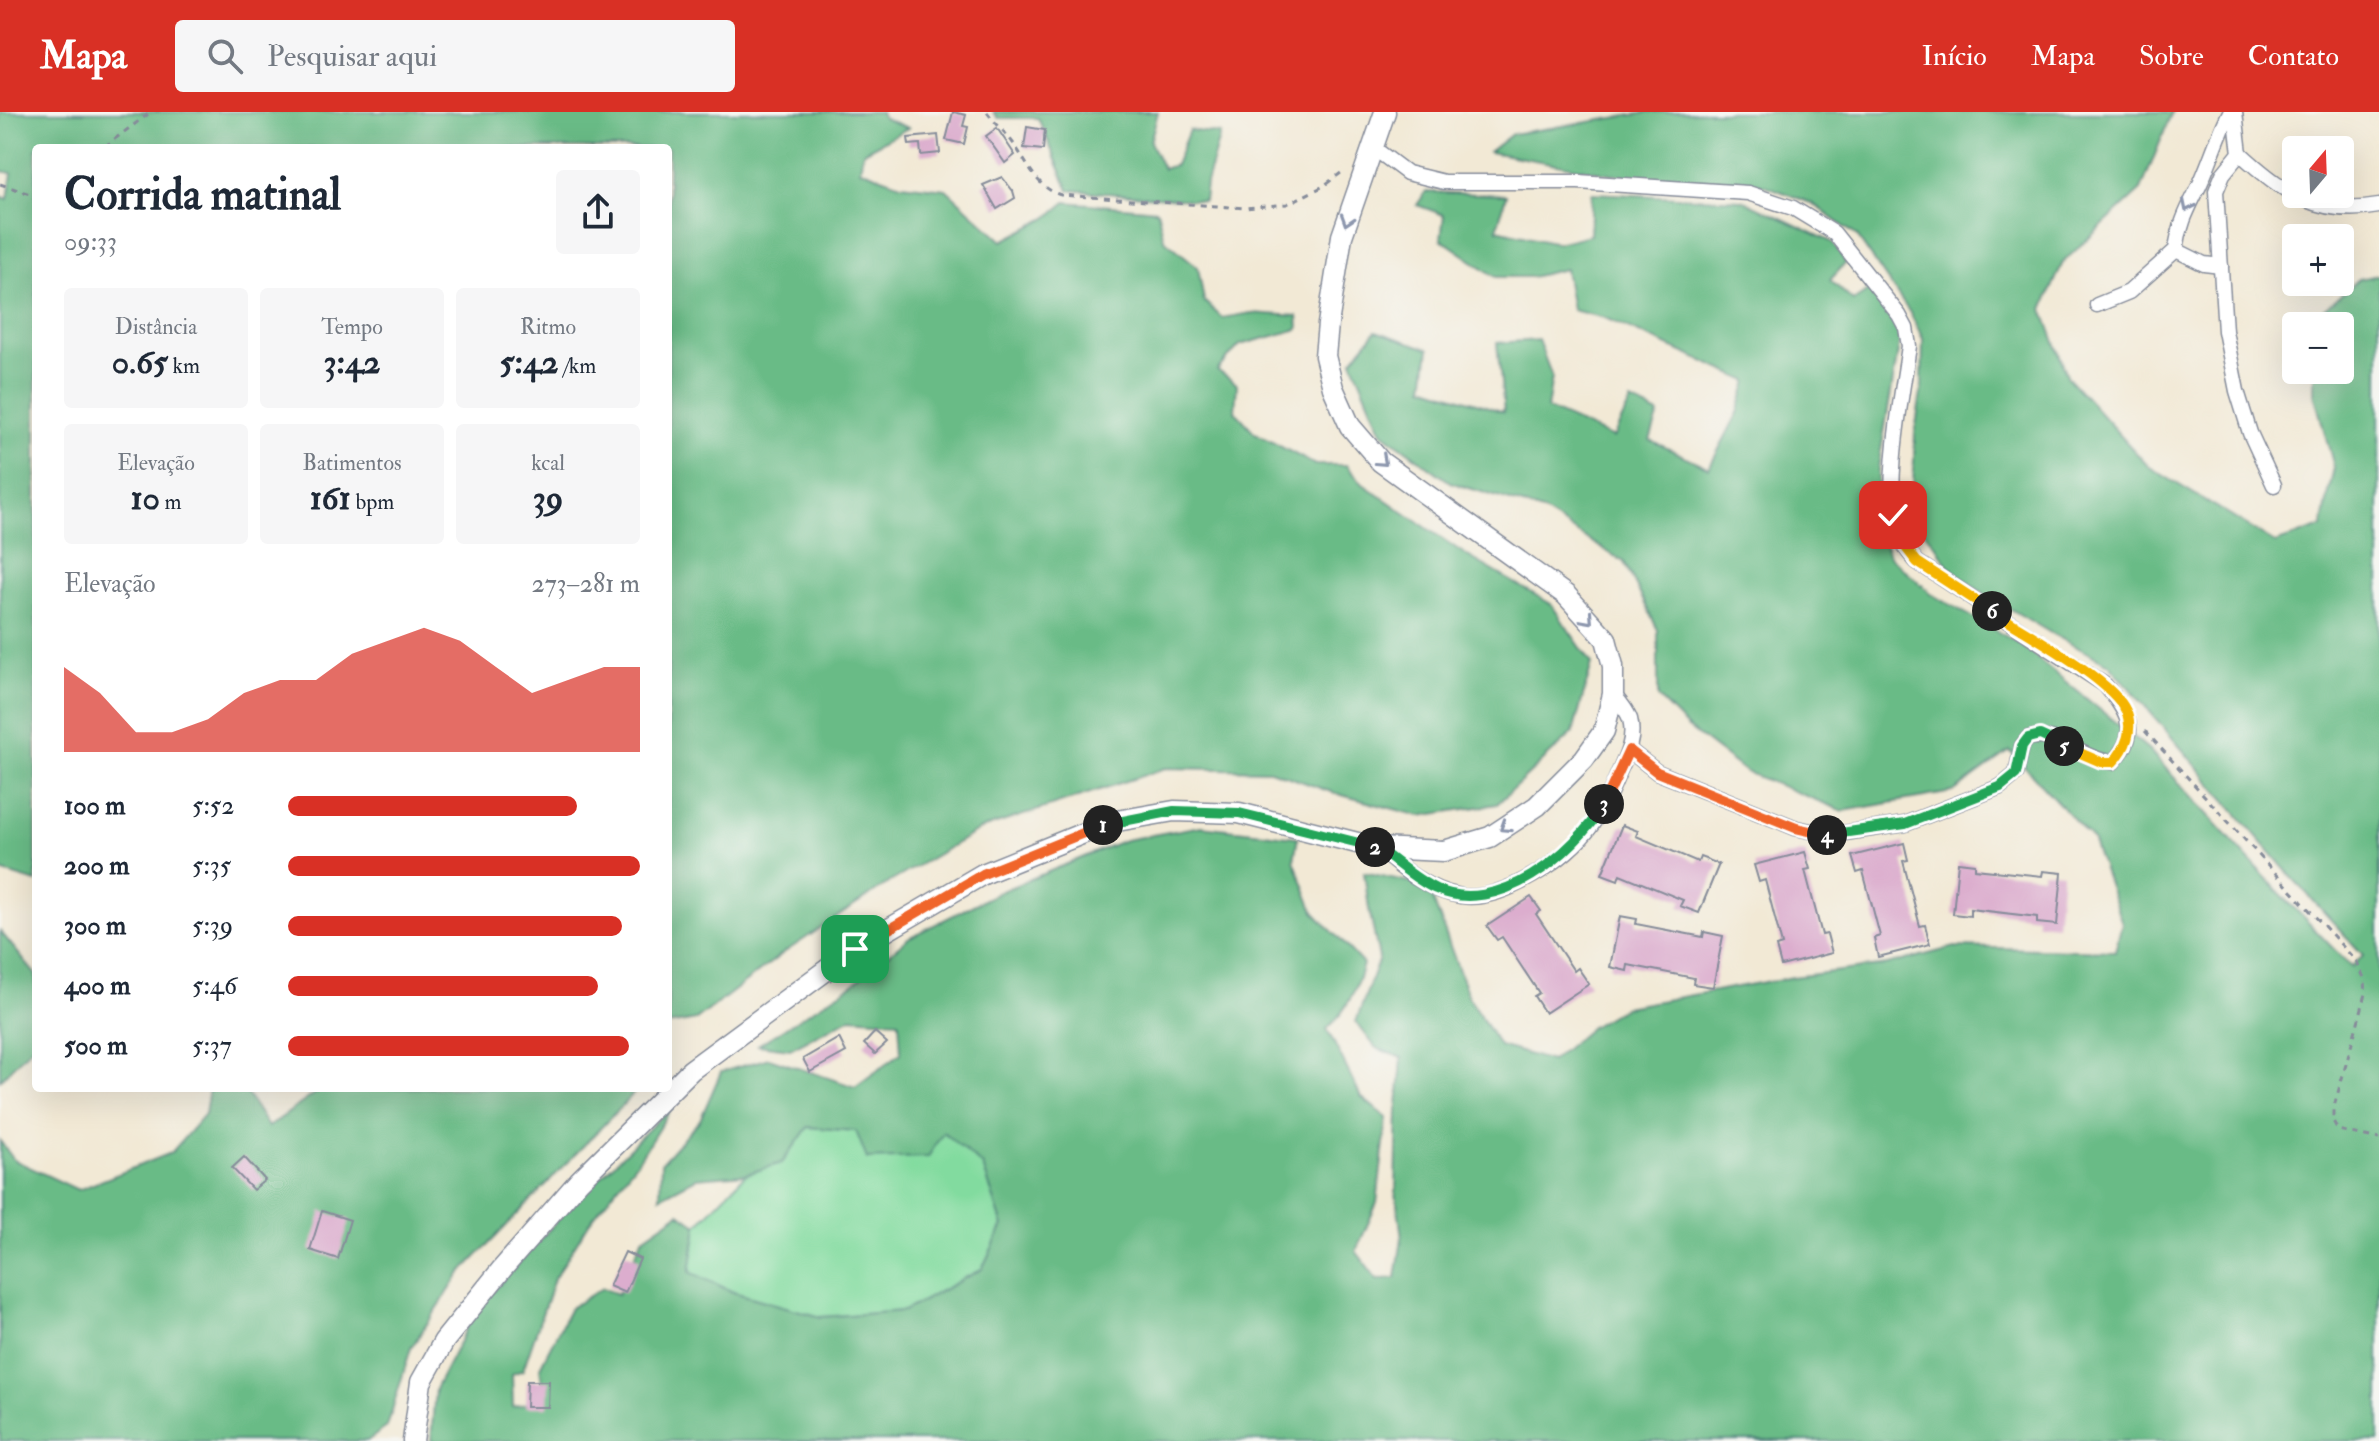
<!DOCTYPE html>
<html lang="pt">
<meta charset="utf-8">
<style>
body{margin:0;font-family:"IM FELL Double Pica",serif;background:#f6f6f7;color:#1f2937;height:100vh;display:flex;flex-direction:column;font-size:30px;white-space:nowrap}
*{box-sizing:border-box;margin:0}
p{font-size:26px;color:#747a83}
.icon{flex:none;width:44px;height:44px;fill:none;stroke:currentColor;stroke-width:2;stroke-linecap:round;stroke-linejoin:round}
.map{position:relative;flex:1;overflow:hidden}
.panel{position:absolute;left:32px;top:32px;width:640px;height:948px;display:flex;flex-direction:column;background:#fff;border-radius:8px;box-shadow:0 8px 32px #0002}
.panel>*{flex:none}
.needle{width:52px;rotate:19deg}
.controls{position:absolute;left:2282px;top:24px;display:grid;gap:16px}
.controls a{display:grid;place-items:center;width:72px;height:72px;border-radius:8px;background:#fff;box-shadow:0 8px 32px #0002;font-size:40px}
.pin{position:absolute;display:grid;place-items:center;width:68px;height:68px;color:#fff;margin:-34px;border-radius:16px;box-shadow:0 4px 12px #0006}
.km{position:absolute;width:40px;height:40px;margin:-20px;border-radius:50%;background:#222;color:#fff;font-size:22px;line-height:40px;text-align:center}
.round{display:grid;place-items:center;flex:none;width:84px;height:84px;border-radius:8px;background:#f6f6f7}
.overview{display:flex;align-items:center;justify-content:space-between;height:136px;padding:0 32px}
h1{font-size:44px;font-weight:800;line-height:60px}
.metrics{display:grid;grid-template-columns:repeat(3,1fr);gap:12px;height:136px;padding:8px 32px}
.metrics div{display:grid;align-content:center;border-radius:8px;background:#f6f6f7;text-align:center}
.metrics b{font-size:34px;font-weight:800}
.metrics small{font-size:22px;font-weight:400}
.metrics p{font-size:22px}
.chart{height:224px;padding:16px 32px}
.chart p{display:flex;justify-content:space-between}
.chart svg{width:100%;height:144px;margin-top:8px;fill:#d93025;opacity:.7}
ul{padding:0 32px;list-style:none;font-size:26px}
li{display:grid;grid-template-columns:128px 96px 1fr;align-items:center;height:60px}
li i{height:20px;border-radius:10px;background:#d93025}
header{display:flex;align-items:center;gap:48px;box-sizing:border-box;height:112px;padding:0 40px;background:#d93025;color:#fff}
header strong{font-size:38px}
nav{display:flex;gap:44px;margin-inline-start:auto;font-size:28px}
.search{width:560px;height:72px;background:#f6f6f7;display:flex;align-items:center;gap:20px;box-sizing:border-box;padding:0 28px;border-radius:8px;color:#747a83;font-size:30px}
.map>svg:first-child{display:block}
</style>
<header>
<strong>Mapa</strong>
<div class="search"><svg class="icon" aria-label="search" viewBox="0 0 24 24"><circle cx="10" cy="10" r="6"/><path d="M15 15l6 6"/></svg>Pesquisar aqui</div>
<nav><a>Início</a><a>Mapa</a><a>Sobre</a><a>Contato</a></nav>
</header>
<div class="map">
<svg width="2379" height="1329" viewBox="0 0 2379 1329">
<rect width="100%" height="100%" fill="#f6f6f2"/>
<filter id="ink" filterUnits="userSpaceOnUse"><feTurbulence type="fractalNoise" baseFrequency=".0125" numOctaves="2"/><feDisplacementMap in="SourceGraphic" scale="16" xChannelSelector="R" yChannelSelector="G"/><feConvolveMatrix kernelMatrix="1 2 1 2 8 2 1 2 1" color-interpolation-filters="sRGB"/></filter>
<filter id="wash" filterUnits="userSpaceOnUse"><feTurbulence type="fractalNoise" baseFrequency=".006" numOctaves="4" result="noise"/><feDisplacementMap in="SourceGraphic" scale="32" xChannelSelector="R" yChannelSelector="G"/><feGaussianBlur stdDeviation="1.8" result="paint"/><feColorMatrix in="noise" values="0 0 0 0 0 0 0 0 0 0 0 0 0 0 0 0 0 1.4 0 .05"/><feComposite in="paint" operator="in"/></filter>
<g filter="url(#wash)">
<rect width="100%" height="100%" fill="#f2e9d5"/>
<!-- green -->
<path fill="#82db9f" stroke="#4e857e" stroke-width="2" d="M808 1015 856 1019 943 1020 983 1054 1003 1114 982 1157 904 1199 821 1205 733 1180 690 1160 697 1113 746 1062 782 1051Z"/>
<!-- forest -->
<g fill="#69bb86" stroke="#427572" stroke-width="2">
<path d="M0 0H881L883 6 908 16 863 40 860 57 901 72 946 77 1003 129 1047 106 1066 90 1157 98 1164 127 1198 155 1204 189 1222 206 1251 201 1298 204 1299 217 1240 233 1217 258 1237 272 1235 299 1255 321 1315 353H1346L1363 372 1466 443 1551 492 1592 552 1573 621 1497 692 1420 704 1334 681 1270 658 1166 656 981 717 890 770 782 842 696 908 668 913V36H36V770L0 759V84L8 87 12 61 0 59Z"/>
<path d="M993 0H1158L1150 30 1163 57 1175 53 1189 18 1220 22 1206 71 1204 89 1069 78 1038 6H998Z"/>
<path d="M1652 0H2172L2141 78 2063 150 2043 197 2068 266 2148 354 2275 431 2322 415 2334 355 2314 281V258H2340V214H2314V206L2359 167 2379 163V1329H431L435 1277 476 1198 565 1100 674 992 640 1046 589 1111 554 1167 523 1258 512 1262 513 1295 544 1288 540 1255 570 1196 602 1176 618 1182 642 1127 679 1101 697 1113 690 1160 733 1180 821 1205 904 1199 982 1157 1003 1114 983 1054 943 1020 928 1045 867 1047 856 1019 808 1015 782 1051 746 1062 696 1066 660 1085 661 1051 700 1008 721 960 769 946 855 975 901 941 899 909 851 905 790 937 758 933 853 872 908 826 997 781 1125 728 1201 714 1298 725 1294 748 1314 800 1363 852C1356 879 1347 898 1327 917L1361 985 1387 1006 1377 1091 1356 1139 1377 1167 1396 1166 1402 1126 1396 1080 1398 994 1402 946 1376 936 1356 910 1379 846 1369 797 1364 760 1428 774 1469 886 1499 934 1551 949 1591 915 1625 895 1793 865 1887 853 1955 835 2115 839 2122 811 2092 727 2010 639 1953 680 1843 699 1746 660 1688 616 1658 586V518L1624 450 1542 399 1450 370 1382 320 1352 248 1376 219 1429 237 1424 274 1504 300 1497 231 1538 228 1552 265 1547 297 1613 326 1631 289 1659 302 1650 328 1709 356 1738 301 1748 269 1605 206 1572 198 1565 157 1531 165H1496L1441 127 1444 103 1417 93 1426 80 1506 83 1497 117 1557 131 1590 123 1592 81 1743 88 1832 130 1846 151 1830 168 1853 189 1871 177 1902 216 1878 356V413L1889 444 1932 482 2021 533 2149 638 2277 778 2351 855 2363 843 2289 762 2109 552 2054 523 1974 475 1949 455 1937 435 1912 405 1915 320 1922 274 1923 227 1910 201 1857 124 1813 92 1765 73 1728 69 1640 67 1489 40 1512 22Z"/>
<path d="M0 819 36 863V930L0 968Z"/>
<path d="M209 976H243L268 1015 323 976H639L461 1161 411 1236 387 1315 367 1329H0V1029L14 1048 78 1078 171 1041 205 1002Z"/>
</g>
<g id="blocks">
<!-- building -->
<g fill="#dcadce">
<path d="M953 0 966 3 963 14 968 15 964 32 946 28Z"/>
<path d="M1027 15 1045 18 1043 38 1024 36Z"/>
<path d="M997 16 1015 43 1005 51 986 24Z"/>
<path d="M938 23 940 41 921 43 920 32 909 33 908 26Z"/>
<path d="M1002 65 1013 79 1015 86 997 97 983 73Z"/>
<path d="M1622 713 1638 719 1636 724 1698 750 1700 745 1719 752 1699 801 1680 794 1683 788 1620 762 1618 768 1602 762Z"/>
<path d="M1904 731 1908 748 1903 749 1920 814 1925 813 1930 832 1878 845 1874 826 1880 824 1863 759 1857 761 1852 744Z"/>
<path d="M1805 740 1810 757 1805 758 1822 823 1827 822 1832 841 1781 854 1776 835 1782 833 1765 768 1759 770 1754 753Z"/>
<path d="M1958 750 1975 752V757L2042 764 2043 759 2062 761 2057 813 2037 811V805L1970 797V804L1953 802Z"/>
<path d="M1531 785 1541 799 1536 802 1574 859 1578 856 1589 872 1545 901 1534 884 1539 881 1502 825 1497 828 1487 814Z"/>
<path d="M1620 804 1637 807 1636 812 1703 825 1704 820 1723 824 1713 875 1693 872 1694 866 1628 853 1627 859 1610 855Z"/>
<path d="M875 920 887 931 875 942 864 932Z"/>
<path d="M839 926 846 940 810 960 803 947Z"/>
<path d="M244 1045 265 1068 253 1078 232 1056Z"/>
<path d="M322 1099 350 1108 338 1147 310 1138Z"/>
<path d="M625 1140 640 1147 625 1181 609 1174Z"/>
<path d="M527 1269H549L548 1295H526Z"/>
</g>
</g>
</g>
<g filter="url(#ink)">
<use href="#blocks" fill-opacity="0" stroke="#868c9a" stroke-width="2"/>
<g fill="none" stroke-linecap="round" stroke-linejoin="round">
<defs>
<g id="minor">
<path d="M2235 0 2240 41 2223 62 2216 79 2225 219 2237 279 2250 321 2274 373"/>
<path d="M1371 34 1407 61 1444 70H1578L1748 81 1793 96 1834 121 1899 203 1906 216 1909 234C1902 283 1882 381 1899 425 1903 434 1911 443 1917 450L2105 573C2127 600 2142 620 2113 650 2084 649 2057 619 2028 626L2022 634 2016 662 2000 675 1905 712 1831 723 1796 716 1657 660 1629 638"/>
<path d="M2240 41C2283 81 2318 105 2379 94"/>
<path d="M2176 138 2204 152 2221 154"/>
<path d="M2097 193 2129 180 2176 138C2179 112 2189 95 2200 72 2211 48 2218 23 2230 0"/>
<path d="M1378 736C1402 757 1428 779 1461 784 1501 791 1569 746 1591 714 1603 697 1612 678 1619 660 1627 643 1635 626 1630 607 1627 598 1619 589 1613 582"/>
</g>
<path id="secondary" d="M413 1329 421 1270 444 1229 502 1157 579 1069 691 958 855 837 983 762 1111 710 1174 699 1239 701 1377 736 1444 739 1490 725 1537 694 1584 647 1604 619 1613 582V554L1606 527 1566 483 1381 350 1350 314 1333 276 1325 244 1328 212 1342 124 1385 0"/>
</defs>
<!-- minor casing -->
<use href="#minor" stroke="#868c9a" stroke-width="17"/>
<!-- secondary casing -->
<use href="#secondary" stroke="#868c9a" stroke-width="23"/>
<!-- path -->
<g stroke="#868c9a" stroke-width="3" stroke-dasharray="6 6" stroke-linecap="butt">
<path d="M987 0C995 11 1005 20 1013 31 1027 50 1036 76 1061 83L1245 96 1287 92 1322 75 1345 58"/>
<path d="M107 36 108 32 151 0"/>
<path d="M0 72 36 84"/>
<path d="M2145 619 2357 850 2365 868 2366 882 2333 998V1009L2338 1018 2379 1027"/>
</g>
<!-- minor -->
<use href="#minor" stroke="#fff" stroke-width="14"/>
<!-- secondary -->
<use href="#secondary" stroke="#fff" stroke-width="20"/>
</g>
<!-- one-way arrows -->
<defs><path id="oneway-chevron" d="M-2-3.5L2.5 0L-2 3.5" fill="none" stroke-width="1.6" stroke-linecap="round" stroke-linejoin="round" transform="scale(2)"/></defs>
<g stroke="#8d97ae">
<use href="#oneway-chevron" transform="translate(2188 94) rotate(116)"/>
<use href="#oneway-chevron" transform="translate(1347 108) rotate(108)"/>
<use href="#oneway-chevron" transform="translate(1382 349) rotate(42)"/>
<use href="#oneway-chevron" transform="translate(1588 507) rotate(48)"/>
<use href="#oneway-chevron" transform="translate(1505 715) rotate(147)"/>
</g>
</g>
<g fill="none" stroke-linecap="round" stroke-linejoin="round" filter="url(#ink)">
<defs>
<path id="split-1" d="M855 837 983 762 1103 713"/>
<path id="split-2" d="M1103 713 1174 699 1239 701 1375 735"/>
<path id="split-3" d="M1375 735C1396 748 1413 767 1436 777 1497 805 1574 742 1604 692"/>
<path id="split-4" d="M1604 692 1629 638 1657 660 1796 716 1827 723"/>
<path id="split-5" d="M1827 723 1905 712 2000 675 2016 662 2022 634 2028 626 2040 623 2064 634"/>
<path id="split-6" d="M1992 499C2023 519 2113 568 2126 599 2134 617 2126 637 2113 650H2101L2064 634"/>
<path id="split-7" d="M1893 403 1900 428 1917 450 1992 499"/>
</defs>
<!-- split-1 casing -->
<use href="#split-1" stroke="#fff" stroke-width="16"/>
<!-- split-2 casing -->
<use href="#split-2" stroke="#fff" stroke-width="16"/>
<!-- split-3 casing -->
<use href="#split-3" stroke="#fff" stroke-width="16"/>
<!-- split-4 casing -->
<use href="#split-4" stroke="#fff" stroke-width="16"/>
<!-- split-5 casing -->
<use href="#split-5" stroke="#fff" stroke-width="16"/>
<!-- split-6 casing -->
<use href="#split-6" stroke="#fff" stroke-width="16"/>
<!-- split-7 casing -->
<use href="#split-7" stroke="#fff" stroke-width="16"/>
<!-- split-1 -->
<use href="#split-1" stroke="#f0652b" stroke-width="10"/>
<!-- split-2 -->
<use href="#split-2" stroke="#22a559" stroke-width="10"/>
<!-- split-3 -->
<use href="#split-3" stroke="#22a559" stroke-width="10"/>
<!-- split-4 -->
<use href="#split-4" stroke="#f0652b" stroke-width="10"/>
<!-- split-5 -->
<use href="#split-5" stroke="#22a559" stroke-width="10"/>
<!-- split-6 -->
<use href="#split-6" stroke="#f5b400" stroke-width="10"/>
<!-- split-7 -->
<use href="#split-7" stroke="#f5b400" stroke-width="10"/>
</g>
</svg>
<div class="controls">
<a><svg class="needle" viewBox="-14 -14 28 28"><path d="M0-13l5 13h-10z" fill="#e53935"/><path d="M0 13l5-13h-10z" fill="#747a83"/></svg></a>
<a>+</a>
<a>−</a>
</div>
<div class="pin" style="left:855px;top:837px;background:#1e9e55"><svg class="icon" aria-label="arrive" viewBox="0 0 24 24"><path d="M6 21V4h12l-3 4 3 4H6"/></svg></div>
<div class="pin" style="left:1893px;top:403px;background:#d93025"><svg class="icon" aria-label="check" viewBox="0 0 24 24"><path d="M5 12l5 5 9-10"/></svg></div>
<b class="km" style="left:1103px;top:713px">1</b>
<b class="km" style="left:1375px;top:735px">2</b>
<b class="km" style="left:1604px;top:692px">3</b>
<b class="km" style="left:1827px;top:723px">4</b>
<b class="km" style="left:2064px;top:634px">5</b>
<b class="km" style="left:1992px;top:499px">6</b>
<section class="panel">
<div class="overview"><div><h1>Corrida matinal</h1><p>09:33</p></div><a class="round"><svg class="icon" aria-label="share" viewBox="0 0 24 24"><path d="M12 15V3M7 8l5-5 5 5M5 13v7h14v-7"/></svg></a></div>
<div class="metrics">
<div><p>Distância</p><b>0.65<small> km</small></b></div>
<div><p>Tempo</p><b>3:42</b></div>
<div><p>Ritmo</p><b>5:42<small> /km</small></b></div>
</div>
<div class="metrics">
<div><p>Elevação</p><b>10<small> m</small></b></div>
<div><p>Batimentos</p><b>161<small> bpm</small></b></div>
<div><p>kcal</p><b>39</b></div>
</div>
<div class="chart"><p><span>Elevação</span>273–281 m</p>
<svg viewBox="0 0 160 44" preserveAspectRatio="none"><path d="M0 44V18L10 26L20 38L30 38L40 34L50 26L60 22L70 22L80 14L90 10L100 6L110 10L120 18L130 26L140 22L150 18L160 18V44z"/></svg>
</div>
<ul>
<li><b>100 m</b>5:52<i style="width:82%"></i></li>
<li><b>200 m</b>5:35<i style="width:100%"></i></li>
<li><b>300 m</b>5:39<i style="width:95%"></i></li>
<li><b>400 m</b>5:46<i style="width:88%"></i></li>
<li><b>500 m</b>5:37<i style="width:97%"></i></li>
</ul>
</section>
</div>
